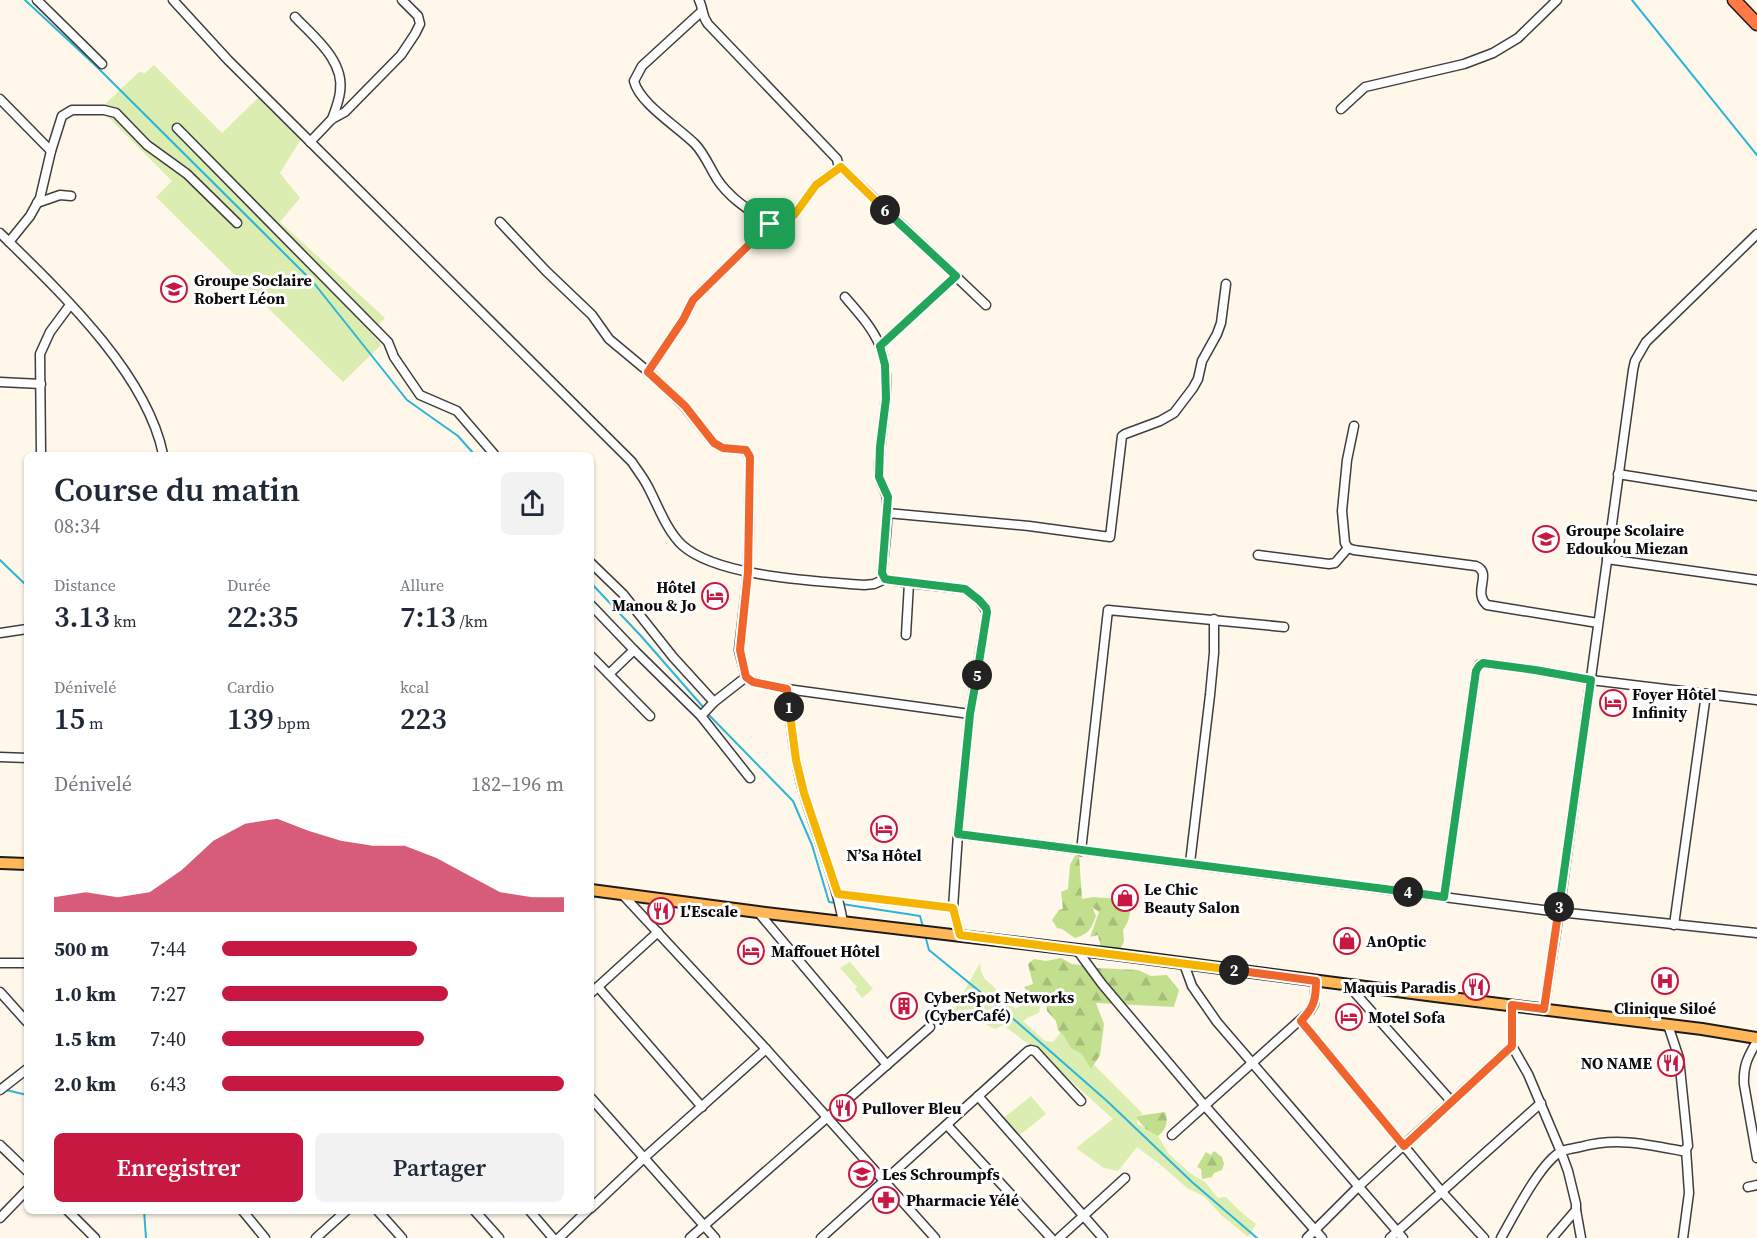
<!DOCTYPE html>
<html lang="fr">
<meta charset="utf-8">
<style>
body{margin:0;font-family:"Source Serif 4",serif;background:#f2f2f3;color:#1f2937;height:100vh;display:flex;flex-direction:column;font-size:22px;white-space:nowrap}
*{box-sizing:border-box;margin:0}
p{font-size:20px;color:#747a83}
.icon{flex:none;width:33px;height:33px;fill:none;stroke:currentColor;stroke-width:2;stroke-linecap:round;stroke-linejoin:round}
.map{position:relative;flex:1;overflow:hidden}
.details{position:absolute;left:24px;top:452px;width:570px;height:762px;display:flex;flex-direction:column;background:#fff;border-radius:9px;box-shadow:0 2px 4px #0004}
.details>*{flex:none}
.pin{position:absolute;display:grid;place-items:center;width:51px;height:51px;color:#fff;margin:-26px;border-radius:12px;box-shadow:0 3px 9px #0006}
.km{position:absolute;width:30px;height:30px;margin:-15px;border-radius:50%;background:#222;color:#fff;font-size:16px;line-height:30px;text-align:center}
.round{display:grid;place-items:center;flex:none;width:63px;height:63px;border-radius:9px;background:#f2f2f3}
.summary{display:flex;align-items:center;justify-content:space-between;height:102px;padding:0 30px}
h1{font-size:33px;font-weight:600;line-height:45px}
.figures{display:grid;grid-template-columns:repeat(3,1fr);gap:9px;height:102px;padding:6px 30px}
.figures div{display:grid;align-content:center}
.figures b{font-size:30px;font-weight:600}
.figures small{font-size:16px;font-weight:400}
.figures p{font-size:16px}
.chart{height:168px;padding:12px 30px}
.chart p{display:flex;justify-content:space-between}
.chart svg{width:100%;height:108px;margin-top:6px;fill:#c71842;opacity:.7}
.cta{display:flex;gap:12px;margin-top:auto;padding:12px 30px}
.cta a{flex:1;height:69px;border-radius:9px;background:#c71842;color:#fff;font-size:24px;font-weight:600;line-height:69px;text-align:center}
.cta a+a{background:#f2f2f3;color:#1f2937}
ul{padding:0 30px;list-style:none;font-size:20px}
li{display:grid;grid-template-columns:96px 72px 1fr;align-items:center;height:45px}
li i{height:15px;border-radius:8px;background:#c71842}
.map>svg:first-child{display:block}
</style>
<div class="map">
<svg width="1757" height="1238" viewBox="0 0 1757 1238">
<defs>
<pattern id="forest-firs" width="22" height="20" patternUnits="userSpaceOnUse" patternTransform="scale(1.5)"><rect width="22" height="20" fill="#c2df8e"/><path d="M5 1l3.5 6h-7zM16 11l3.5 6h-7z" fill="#a5be79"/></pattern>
</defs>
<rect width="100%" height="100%" fill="#fff7ea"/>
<!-- green -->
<g fill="#dbedb0">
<path d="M154 65 222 133 260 96 301 139 280 173 300 198 280 222 385 318 371 332 381 345 343 382 156 197 172 181 100 109 139 72 145 73Z"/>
<path d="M850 962 873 989 862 998 855 989 857 987 840 968Z"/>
<path d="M980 963C982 982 987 979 998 991 1004 997 1009 1003 1016 1009L1026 1002 1041 1003 1039 1013 1027 1018 1023 1021 1045 1041 1053 1042 1061 1032 1143 1114 1137 1116V1124L1156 1133 1169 1154 1190 1173 1206 1183 1218 1198 1226 1197 1241 1212 1256 1224 1248 1237 1221 1215 1205 1197 1187 1188 1162 1166 1137 1147 1118 1171 1104 1168 1076 1148 1113 1119 1040 1053 1003 1025 995 1029 984 1023 972 1009 953 1011Z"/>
<path d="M1031 1096 1046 1114 1016 1138 1001 1120Z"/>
</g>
<!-- forest -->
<g fill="url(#forest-firs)">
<path d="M1075 855H1079L1082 899 1093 897 1130 900C1131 910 1130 921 1123 930L1124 941 1121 948H1101L1098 935 1090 937 1099 912 1092 907 1096 916C1091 929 1089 934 1075 938L1062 929 1057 928 1052 920 1059 910 1063 909 1061 892 1068 889 1070 865Z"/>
<path d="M1061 958 1072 964 1097 968 1138 970 1151 976 1167 975 1179 990 1174 1007 1096 1003 1104 1024 1100 1055 1091 1069 1082 1054 1071 1048 1064 1036 1058 1030 1056 1021 1047 1011 1046 1000 1033 999 1024 987 1033 984 1028 964 1034 959 1046 961Z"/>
<path d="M1165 1112C1169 1123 1166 1129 1158 1136L1146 1129 1137 1119V1116Z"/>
<path d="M1214 1151 1222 1157 1224 1164 1222 1170 1214 1173 1212 1177 1202 1179 1201 1169 1197 1167 1206 1152 1211 1155Z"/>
</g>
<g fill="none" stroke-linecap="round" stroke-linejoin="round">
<!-- stream -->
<g stroke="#2ab5d9" stroke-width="2">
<path d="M25 0 95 65 313 282 407 400 458 436 474 454"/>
<path d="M1632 0 1757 155"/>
<path d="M0 560 27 586"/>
<path d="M591 583 641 636 704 708"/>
<path d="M707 713 793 801 812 845 829 902 836 903"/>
<path d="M842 904 920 916 923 927"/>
<path d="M925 935 929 950 1017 1022 1107 1101 1192 1182 1257 1238"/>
<path d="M6 1090 27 1095"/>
<path d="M144 1210 146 1238"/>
</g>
<defs>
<g id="minor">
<path d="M37 0 102 64"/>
<path d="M173 0 228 60 632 462C637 470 643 477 647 485 657 503 666 530 682 545 717 577 816 581 864 585L874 584 885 579 909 583 965 589 979 600 987 612 970 714 958 834 953 908 960 935"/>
<path d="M699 0C704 10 701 15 708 24L837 159 838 164 842 168 986 305"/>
<path d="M702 11 642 66 634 81C639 103 678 127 695 144 704 153 710 168 717 179 730 199 751 211 770 224"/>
<path d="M295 17C314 37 345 61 340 92 339 101 335 111 332 119"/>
<path d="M0 99 51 151"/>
<path d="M1341 109 1365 87 1464 64 1493 53 1518 38 1557 0"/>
<path d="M177 128 388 342 394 357 420 395 457 411 494 454"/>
<path d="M310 142 332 119 345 112 401 55 415 34 420 24 418 16 402 0"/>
<path d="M37 203 60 195 71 196"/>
<path d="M500 222 546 271 592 315 609 339 651 374 685 407 714 443 723 448 745 450 750 457 748 572 739 650 746 677 753 682 787 689 970 714"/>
<path d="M0 233C59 291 146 372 163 454"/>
<path d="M9 242 30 216 40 198 51 151 62 116 72 110H104L116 113 147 145 187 174 237 223"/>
<path d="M845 297C858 312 872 327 880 346 895 387 878 432 879 474 879 483 887 491 887 500 889 523 884 550 882 573L885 579"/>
<path d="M880 346 956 276"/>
<path d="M648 372 683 320 693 300 766 228 770 224 790 218 795 214 816 185 841 167"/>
<path d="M0 382 41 384"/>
<path d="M1354 426 1347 460 1342 511 1345 543 1348 548 1354 550 1476 566C1493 573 1472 592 1487 605L1598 623"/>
<path d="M41 454 40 354 50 332 70 305"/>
<path d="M1618 474 1757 496"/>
<path d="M887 513 1029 526 1110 537 1122 436 1125 434 1160 421 1174 413 1193 388 1198 379 1202 361 1217 334 1221 323 1226 284"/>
<path d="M1258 555 1329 564 1335 563 1348 548"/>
<path d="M1607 559 1757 580"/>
<path d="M591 563 623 594 673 657 714 702"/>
<path d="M591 605 634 650"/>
<path d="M0 633 27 629"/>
<path d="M906 635 909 583"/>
<path d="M591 656 650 716"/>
<path d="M609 674 634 650 701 716 750 778"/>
<path d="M787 689C791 724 794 760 804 794 817 837 835 878 843 922"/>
<path d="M701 716 714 702 746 677"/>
<path d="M0 757 27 758"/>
<path d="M958 834 1559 912 1757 933"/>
<path d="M1081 851 1108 610 1284 627"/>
<path d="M1190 863 1210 695 1214 653V619"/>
<path d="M838 894 953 908"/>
<path d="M623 895 766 1049 935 1238"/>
<path d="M1444 897 1476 671 1479 665 1483 663 1535 670 1591 680 1757 700"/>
<path d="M758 912 887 1065"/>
<path d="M1674 925 1706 694"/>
<path d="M1077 950 1102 984 1205 1106 1322 1238"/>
<path d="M0 963H27"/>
<path d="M1184 964 1192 986 1217 1022 1403 1238"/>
<path d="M1348 985 1452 1102"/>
<path d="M598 987 702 1107"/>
<path d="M0 992 27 1022"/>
<path d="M591 993 658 932"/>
<path d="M1512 1005V1046L1528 1074 1561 1152 1568 1171 1576 1204V1210L1552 1238"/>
<path d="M1544 1009 1559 912 1633 370 1635 361 1646 342 1757 234"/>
<path d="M1301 1021 1441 1191 1484 1238"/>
<path d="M1668 1025 1679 1058 1688 1146 1686 1149 1689 1193 1683 1238"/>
<path d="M1757 1041C1748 1057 1743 1065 1744 1084L1757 1158"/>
<path d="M0 1090 27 1069"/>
<path d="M978 1096 1103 1238"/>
<path d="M591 1098 715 1238"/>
<path d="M947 1125 1051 1238"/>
<path d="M1172 1135 1310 1011 1314 1004 1316 981"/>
<path d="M0 1145 27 1171"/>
<path d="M1748 1187 1757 1185"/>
<path d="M591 1208 645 1157 766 1049"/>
<path d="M67 1210 95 1238"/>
<path d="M242 1210 265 1238"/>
<path d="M377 1210 402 1238"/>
<path d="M474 1210 499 1238"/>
<path d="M529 1210 553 1238"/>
<path d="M1576 1210 1581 1238"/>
<path d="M0 1218 27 1190"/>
<path d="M316 1238 347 1210"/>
<path d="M559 1238 588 1210"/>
<path d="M690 1238 930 1027"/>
<path d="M821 1238 1028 1051 1031 1050 1035 1051 1081 1101"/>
<path d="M1059 1238 1125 1178"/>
<path d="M1307 1238 1358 1187 1512 1046"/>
<path d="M1390 1238 1541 1103"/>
<path d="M1501 1238C1513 1217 1541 1161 1562 1151 1568 1149 1575 1148 1580 1147 1616 1137 1646 1144 1682 1151L1686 1149"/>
</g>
<g id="major">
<path d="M0 863 27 864"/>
<path d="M591 890 758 912 1121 955 1435 996 1702 1029 1757 1038"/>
</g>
<path id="highway" d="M1734 0 1757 24"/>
</defs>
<!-- minor casing -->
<use href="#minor" stroke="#3e3e3e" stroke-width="11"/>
<!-- major casing -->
<use href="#major" stroke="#1c1c1c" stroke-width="14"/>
<!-- highway casing -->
<use href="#highway" stroke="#1c1c1c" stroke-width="15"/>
<!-- minor -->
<use href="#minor" stroke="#fff" stroke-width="8"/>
<!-- major -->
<use href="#major" stroke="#ffb75a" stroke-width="10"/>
<!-- highway -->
<use href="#highway" stroke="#ff7848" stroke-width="12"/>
</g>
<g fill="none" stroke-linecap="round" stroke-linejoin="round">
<defs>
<path id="split-1" d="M770 224 693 300 683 320 648 372 685 406 714 443 723 448 746 450 750 457 748 572 740 650 746 677 753 682 787 689 789 707"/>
<path id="split-2" d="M789 707 796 760 804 793 838 894 953 908 960 935 1234 970"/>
<path id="split-3" d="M1234 970 1316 981C1316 1000 1314 1007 1301 1021L1404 1146 1512 1046V1005L1544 1009 1559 907"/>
<path id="split-4" d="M1408 892 1444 897 1476 671 1479 666 1483 663 1535 670 1591 680 1559 907"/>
<path id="split-5" d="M977 675 970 714 958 834 1408 892"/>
<path id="split-6" d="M885 210 956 276 880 346 885 365 886 399 880 447 879 477 888 497 882 573 885 579 891 580 965 589 979 600 986 608 987 612 977 675"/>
<path id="split-7" d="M770 224 790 218 795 214 816 185 841 167 885 210"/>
</defs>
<!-- split-1 casing -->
<use href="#split-1" stroke="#fff" stroke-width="12"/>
<!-- split-2 casing -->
<use href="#split-2" stroke="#fff" stroke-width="12"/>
<!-- split-3 casing -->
<use href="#split-3" stroke="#fff" stroke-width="12"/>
<!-- split-4 casing -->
<use href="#split-4" stroke="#fff" stroke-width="12"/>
<!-- split-5 casing -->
<use href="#split-5" stroke="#fff" stroke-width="12"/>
<!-- split-6 casing -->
<use href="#split-6" stroke="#fff" stroke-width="12"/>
<!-- split-7 casing -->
<use href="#split-7" stroke="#fff" stroke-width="12"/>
<!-- split-1 -->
<use href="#split-1" stroke="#f0652b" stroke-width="8"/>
<!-- split-2 -->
<use href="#split-2" stroke="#f5b400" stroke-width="8"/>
<!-- split-3 -->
<use href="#split-3" stroke="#f0652b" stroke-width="8"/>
<!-- split-4 -->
<use href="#split-4" stroke="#22a559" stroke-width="8"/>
<!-- split-5 -->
<use href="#split-5" stroke="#22a559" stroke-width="8"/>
<!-- split-6 -->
<use href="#split-6" stroke="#22a559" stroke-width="8"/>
<!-- split-7 -->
<use href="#split-7" stroke="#f5b400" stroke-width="8"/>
</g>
<!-- icons -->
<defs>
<symbol id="school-ring" viewBox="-11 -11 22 22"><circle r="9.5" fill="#fff" stroke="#c71842" stroke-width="1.5"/><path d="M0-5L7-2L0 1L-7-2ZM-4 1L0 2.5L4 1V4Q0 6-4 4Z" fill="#c71842"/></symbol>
<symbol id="hotel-ring" viewBox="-11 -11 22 22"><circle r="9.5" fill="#fff" stroke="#c71842" stroke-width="1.5"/><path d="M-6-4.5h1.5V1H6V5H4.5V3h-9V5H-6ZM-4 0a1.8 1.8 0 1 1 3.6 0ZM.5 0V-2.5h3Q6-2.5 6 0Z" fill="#c71842"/></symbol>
<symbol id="shop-ring" viewBox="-11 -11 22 22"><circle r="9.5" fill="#fff" stroke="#c71842" stroke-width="1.5"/><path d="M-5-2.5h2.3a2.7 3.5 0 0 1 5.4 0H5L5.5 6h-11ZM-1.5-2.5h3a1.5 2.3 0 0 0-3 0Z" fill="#c71842"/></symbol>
<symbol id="restaurant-ring" viewBox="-11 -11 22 22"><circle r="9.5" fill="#fff" stroke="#c71842" stroke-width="1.5"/><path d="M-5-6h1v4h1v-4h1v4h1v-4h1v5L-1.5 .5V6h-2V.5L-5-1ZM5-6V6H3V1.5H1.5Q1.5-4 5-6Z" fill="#c71842"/></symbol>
<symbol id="hospital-ring" viewBox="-11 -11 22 22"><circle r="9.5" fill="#fff" stroke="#c71842" stroke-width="1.5"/><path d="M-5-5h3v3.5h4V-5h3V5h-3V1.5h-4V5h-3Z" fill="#c71842"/></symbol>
<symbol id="building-ring" viewBox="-11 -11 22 22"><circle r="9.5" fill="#fff" stroke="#c71842" stroke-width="1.5"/><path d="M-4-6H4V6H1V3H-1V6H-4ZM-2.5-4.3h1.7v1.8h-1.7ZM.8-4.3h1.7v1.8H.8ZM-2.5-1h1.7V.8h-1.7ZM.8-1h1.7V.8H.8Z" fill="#c71842"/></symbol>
<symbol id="pharmacy-ring" viewBox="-11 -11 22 22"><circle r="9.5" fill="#fff" stroke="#c71842" stroke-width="1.5"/><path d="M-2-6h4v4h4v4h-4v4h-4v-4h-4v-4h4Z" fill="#c71842"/></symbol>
</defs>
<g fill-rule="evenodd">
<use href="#school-ring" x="159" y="274" width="30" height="30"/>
<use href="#school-ring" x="1531" y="524" width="30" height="30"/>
<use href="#hotel-ring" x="700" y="581" width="30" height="30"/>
<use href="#hotel-ring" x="1598" y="688" width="30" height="30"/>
<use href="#hotel-ring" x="869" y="814" width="30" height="30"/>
<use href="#shop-ring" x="1110" y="883" width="30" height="30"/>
<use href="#restaurant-ring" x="646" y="896" width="30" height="30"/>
<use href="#shop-ring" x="1332" y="926" width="30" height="30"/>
<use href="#hotel-ring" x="736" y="936" width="30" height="30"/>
<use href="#hospital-ring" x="1650" y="966" width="30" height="30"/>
<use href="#restaurant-ring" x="1461" y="972" width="30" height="30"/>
<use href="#building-ring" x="889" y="991" width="30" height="30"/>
<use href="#hotel-ring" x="1334" y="1002" width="30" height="30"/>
<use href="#restaurant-ring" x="1656" y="1048" width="30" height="30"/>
<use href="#restaurant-ring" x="828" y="1093" width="30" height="30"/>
<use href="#school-ring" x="847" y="1159" width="30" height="30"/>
<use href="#pharmacy-ring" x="871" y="1185" width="30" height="30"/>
</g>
<g text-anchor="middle" stroke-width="6" stroke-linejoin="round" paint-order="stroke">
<!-- poi labels -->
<g font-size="16" font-weight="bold" fill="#0b0b0b" stroke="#fff" text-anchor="start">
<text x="194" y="286">Groupe Soclaire<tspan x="194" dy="18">Robert Léon</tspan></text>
<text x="1566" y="536">Groupe Scolaire<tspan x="1566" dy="18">Edoukou Miezan</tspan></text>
<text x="696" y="593" text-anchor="end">Hôtel<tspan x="696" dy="18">Manou &amp; Jo</tspan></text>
<text x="1632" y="700">Foyer Hôtel<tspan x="1632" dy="18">Infinity</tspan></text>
<text x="884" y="861" text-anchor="middle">N’Sa Hôtel</text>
<text x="1144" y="895">Le Chic<tspan x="1144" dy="18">Beauty Salon</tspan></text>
<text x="680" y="917">L'Escale</text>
<text x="1366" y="947">AnOptic</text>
<text x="771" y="957">Maffouet Hôtel</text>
<text x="1456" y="993" text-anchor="end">Maquis Paradis</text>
<text x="924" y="1003">CyberSpot Networks<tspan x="924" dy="18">(CyberCafé)</tspan></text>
<text x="1665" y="1014" text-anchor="middle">Clinique Siloé</text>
<text x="1368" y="1023">Motel Sofa</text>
<text x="1652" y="1069" text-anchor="end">NO NAME</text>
<text x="862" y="1114">Pullover Bleu</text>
<text x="882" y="1180">Les Schroumpfs</text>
<text x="906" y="1206">Pharmacie Yélé</text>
</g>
</g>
</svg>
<div class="pin" style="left:770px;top:224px;background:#1e9e55"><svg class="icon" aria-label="arrive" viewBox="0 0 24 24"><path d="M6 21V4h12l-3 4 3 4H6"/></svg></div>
<b class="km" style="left:789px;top:707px">1</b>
<b class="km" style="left:1234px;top:970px">2</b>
<b class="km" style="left:1559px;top:907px">3</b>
<b class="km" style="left:1408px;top:892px">4</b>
<b class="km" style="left:977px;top:675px">5</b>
<b class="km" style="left:885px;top:210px">6</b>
<section class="details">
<div class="summary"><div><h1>Course du matin</h1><p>08:34</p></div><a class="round"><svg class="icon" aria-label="share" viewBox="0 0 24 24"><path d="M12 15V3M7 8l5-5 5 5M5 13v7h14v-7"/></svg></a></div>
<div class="figures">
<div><p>Distance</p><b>3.13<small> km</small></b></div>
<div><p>Durée</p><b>22:35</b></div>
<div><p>Allure</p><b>7:13<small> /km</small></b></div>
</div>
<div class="figures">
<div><p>Dénivelé</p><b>15<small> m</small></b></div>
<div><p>Cardio</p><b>139<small> bpm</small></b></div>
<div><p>kcal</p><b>223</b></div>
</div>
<div class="chart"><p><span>Dénivelé</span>182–196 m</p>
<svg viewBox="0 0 160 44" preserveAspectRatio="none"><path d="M0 44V38L10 36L20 38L30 36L40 27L50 15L60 8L70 6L80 11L90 15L100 17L110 17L120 22L130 29L140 36L150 38L160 38V44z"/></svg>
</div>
<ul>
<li><b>500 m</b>7:44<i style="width:57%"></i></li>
<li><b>1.0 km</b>7:27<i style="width:66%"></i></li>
<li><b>1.5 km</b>7:40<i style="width:59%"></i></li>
<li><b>2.0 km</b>6:43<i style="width:100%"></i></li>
</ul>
<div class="cta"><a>Enregistrer</a><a>Partager</a></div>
</section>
</div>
